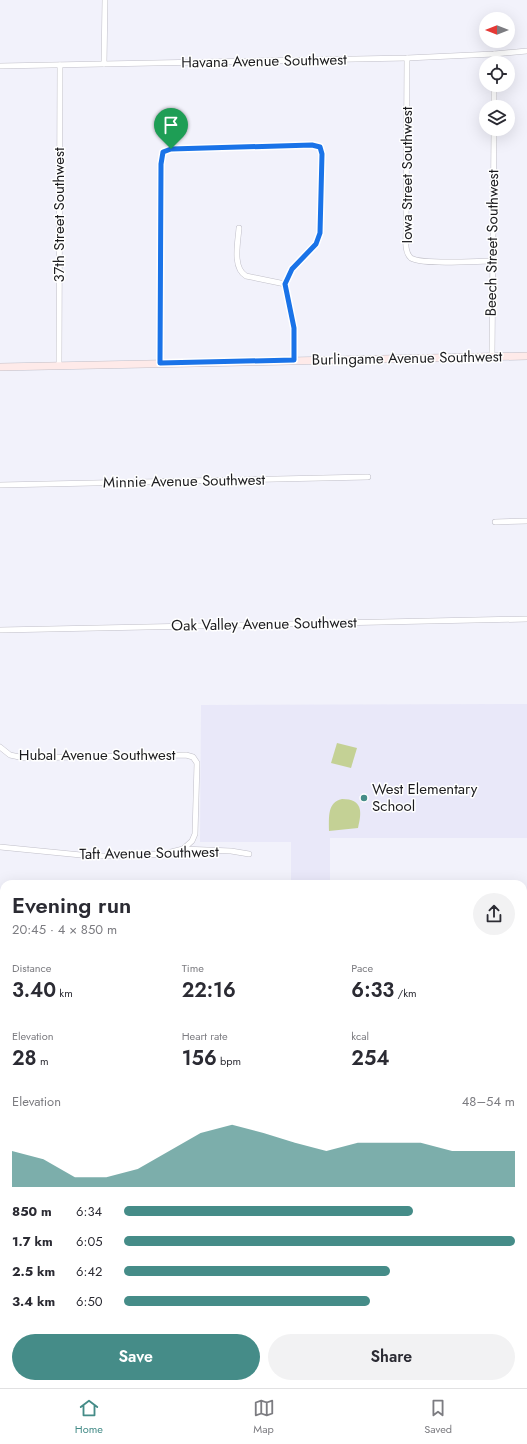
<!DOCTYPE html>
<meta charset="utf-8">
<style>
body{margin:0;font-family:Jost,sans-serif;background:#f2f2f3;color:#2b2b33;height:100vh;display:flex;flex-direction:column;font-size:15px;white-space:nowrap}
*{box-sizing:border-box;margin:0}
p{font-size:13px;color:#7c7c81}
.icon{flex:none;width:22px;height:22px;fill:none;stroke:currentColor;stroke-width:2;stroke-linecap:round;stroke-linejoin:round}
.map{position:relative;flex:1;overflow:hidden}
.side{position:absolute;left:0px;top:880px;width:527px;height:508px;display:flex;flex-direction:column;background:#fff;border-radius:12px 12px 0 0;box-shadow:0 4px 16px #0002}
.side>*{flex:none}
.needle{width:26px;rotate:270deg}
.fabs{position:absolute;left:479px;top:12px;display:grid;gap:8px}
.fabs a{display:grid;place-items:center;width:36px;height:36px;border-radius:50%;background:#fff;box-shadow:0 4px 16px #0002;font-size:20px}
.pin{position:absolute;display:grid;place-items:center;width:34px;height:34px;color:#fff;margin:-41px -17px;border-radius:50% 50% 50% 0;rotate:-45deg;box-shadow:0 0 4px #0007}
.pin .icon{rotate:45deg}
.round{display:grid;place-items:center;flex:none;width:42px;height:42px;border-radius:21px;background:#f2f2f3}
.headline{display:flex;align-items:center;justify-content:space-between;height:68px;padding:0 12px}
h1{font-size:22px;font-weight:600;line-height:30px}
.stats{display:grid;grid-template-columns:repeat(3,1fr);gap:6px;height:68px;padding:4px 12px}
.stats div{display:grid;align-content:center}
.stats b{font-size:20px;font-weight:600}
.stats small{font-size:11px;font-weight:400}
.stats p{font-size:11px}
.chart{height:112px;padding:8px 12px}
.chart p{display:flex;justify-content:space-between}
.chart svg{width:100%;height:72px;margin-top:4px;fill:#458c88;opacity:.7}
.cta{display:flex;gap:8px;margin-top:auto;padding:8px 12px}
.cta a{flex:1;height:46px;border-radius:24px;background:#458c88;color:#fff;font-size:16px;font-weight:600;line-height:46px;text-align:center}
.cta a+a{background:#f2f2f3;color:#2b2b33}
ul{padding:0 12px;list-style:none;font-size:13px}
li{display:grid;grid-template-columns:64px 48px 1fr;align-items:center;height:30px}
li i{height:10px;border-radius:5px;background:#458c88}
.tabs{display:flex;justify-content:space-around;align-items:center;height:56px;border-top:1px solid #e1e1e2;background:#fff;font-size:11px;color:#7c7c81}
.tabs a{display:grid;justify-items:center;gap:2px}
.tabs .current{color:#458c88}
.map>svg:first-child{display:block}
</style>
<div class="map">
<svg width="527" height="1388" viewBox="0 0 527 1388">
<rect width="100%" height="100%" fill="#f2f2fb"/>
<!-- built -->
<path fill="#e9e8f9" d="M527 704V838H330V884H291V842H200L201 705Z"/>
<!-- green -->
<g fill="#c4d195">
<path d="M337 743 357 748 351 768 331 763Z"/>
<path d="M342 799C363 799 362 812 358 828L329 831C329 818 327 802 342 799Z"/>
</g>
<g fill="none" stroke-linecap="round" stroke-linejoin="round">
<defs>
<g id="street">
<path d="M407 58 406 231C406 239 404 252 411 258 421 265 477 261 492 261"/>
<path d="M494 63V54"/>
<path d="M104 64 105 0"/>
<path d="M0 66 407 58 494 54 527 51"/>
<path d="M494 107V85"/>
<path d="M239 228C238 242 232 268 246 276L285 284"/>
<path d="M492 356 494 129"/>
<path d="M160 363 161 164 163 152 171 149 312 145 320 147 322 154 320 233 316 244 292 269 285 284 294 327V360"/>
<path d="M59 365 60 65"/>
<path d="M0 485 368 477"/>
<path d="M495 522 527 521"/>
<path d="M0 630 527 619"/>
<path d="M0 747 10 755 24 758 186 755 193 757 197 763 195 834 192 841 183 849"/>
<path d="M0 847 91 856H126L163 854 183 849 231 851 249 854"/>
<path d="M523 944H527"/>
<path d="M0 954H4"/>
<path d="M523 1068V1057"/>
<path d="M0 1106H4"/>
<path d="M523 1182H527"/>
<path d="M0 1192H4"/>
<path d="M0 1277H4"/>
<path d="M0 1365H4"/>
<path d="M512 1388 513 1384"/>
</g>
<path id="secondary" d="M0 367 527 356"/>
</defs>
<!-- street casing -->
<use href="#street" stroke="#c0bfc8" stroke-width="6"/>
<!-- secondary casing -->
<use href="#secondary" stroke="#c0bfc8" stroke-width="8"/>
<!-- street -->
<use href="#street" stroke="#fff" stroke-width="5"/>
<!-- secondary -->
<use href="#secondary" stroke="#feeae9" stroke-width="7"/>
</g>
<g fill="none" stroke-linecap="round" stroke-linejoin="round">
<defs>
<path id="route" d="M312 145 320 147 322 154 320 233 316 244 292 269 285 284 294 328V360L160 363 161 164 163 152 171 149Z"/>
</defs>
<!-- route casing -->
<use href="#route" stroke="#fff" stroke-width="8"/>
<!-- route -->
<use href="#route" stroke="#1a73e8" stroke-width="5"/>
</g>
<!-- markers -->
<circle fill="#458c88" stroke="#fff" stroke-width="1.5" cx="364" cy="798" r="4"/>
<g text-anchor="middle" stroke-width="3" stroke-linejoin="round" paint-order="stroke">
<!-- street labels -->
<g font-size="15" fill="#1c1c1f" stroke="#fff">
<text transform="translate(264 61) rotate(-1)" y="5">Havana Avenue Southwest</text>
<text transform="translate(407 175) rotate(-90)" y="5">Iowa Street Southwest</text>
<text transform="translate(59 215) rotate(-90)" y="5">37th Street Southwest</text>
<text transform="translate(492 243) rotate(-89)" y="5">Beech Street Southwest</text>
<text transform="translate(407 358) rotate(-1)" y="5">Burlingame Avenue Southwest</text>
<text transform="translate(184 481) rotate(-1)" y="5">Minnie Avenue Southwest</text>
<text transform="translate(264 624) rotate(-1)" y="5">Oak Valley Avenue Southwest</text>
<text x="97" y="760">Hubal Avenue Southwest</text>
<text transform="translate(149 853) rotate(-1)" y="5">Taft Avenue Southwest</text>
</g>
<!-- poi labels -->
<g font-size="15" fill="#1c1c1f" stroke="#fff" text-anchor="start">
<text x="372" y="794">West Elementary<tspan x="372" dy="17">School</tspan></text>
</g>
</g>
</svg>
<div class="fabs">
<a><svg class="needle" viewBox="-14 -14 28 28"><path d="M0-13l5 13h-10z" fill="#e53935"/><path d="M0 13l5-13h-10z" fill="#7c7c81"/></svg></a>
<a><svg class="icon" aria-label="locate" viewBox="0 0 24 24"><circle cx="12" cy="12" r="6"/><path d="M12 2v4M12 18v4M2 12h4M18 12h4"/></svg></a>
<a><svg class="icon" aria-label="layers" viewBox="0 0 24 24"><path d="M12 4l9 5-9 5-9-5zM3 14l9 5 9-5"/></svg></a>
</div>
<div class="pin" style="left:171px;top:149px;background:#1e9e55"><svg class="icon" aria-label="arrive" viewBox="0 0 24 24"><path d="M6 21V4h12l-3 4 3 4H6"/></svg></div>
<section class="side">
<div class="headline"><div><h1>Evening run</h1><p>20:45 · 4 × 850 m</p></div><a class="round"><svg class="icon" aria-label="share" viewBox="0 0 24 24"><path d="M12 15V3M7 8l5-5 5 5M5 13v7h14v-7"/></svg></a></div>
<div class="stats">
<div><p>Distance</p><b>3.40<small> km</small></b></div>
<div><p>Time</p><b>22:16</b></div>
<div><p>Pace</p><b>6:33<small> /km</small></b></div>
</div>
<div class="stats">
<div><p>Elevation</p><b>28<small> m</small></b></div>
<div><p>Heart rate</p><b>156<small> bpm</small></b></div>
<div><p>kcal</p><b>254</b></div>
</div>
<div class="chart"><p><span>Elevation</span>48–54 m</p>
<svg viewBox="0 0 160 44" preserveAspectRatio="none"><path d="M0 44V22L10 27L20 38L30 38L40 33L50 22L60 11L70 6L80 11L90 17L100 22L110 17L120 17L130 17L140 22L150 22L160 22V44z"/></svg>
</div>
<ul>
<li><b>850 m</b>6:34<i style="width:74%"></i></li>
<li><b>1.7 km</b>6:05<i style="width:100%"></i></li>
<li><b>2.5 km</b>6:42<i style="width:68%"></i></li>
<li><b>3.4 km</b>6:50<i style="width:63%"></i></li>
</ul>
<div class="cta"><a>Save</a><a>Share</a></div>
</section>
</div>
<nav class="tabs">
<a class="current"><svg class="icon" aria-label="home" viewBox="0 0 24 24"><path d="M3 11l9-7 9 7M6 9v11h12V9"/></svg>Home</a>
<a><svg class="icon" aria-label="map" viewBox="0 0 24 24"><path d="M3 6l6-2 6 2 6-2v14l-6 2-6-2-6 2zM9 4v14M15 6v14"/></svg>Map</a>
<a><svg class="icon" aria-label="saved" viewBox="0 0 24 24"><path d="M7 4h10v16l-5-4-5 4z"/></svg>Saved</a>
</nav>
